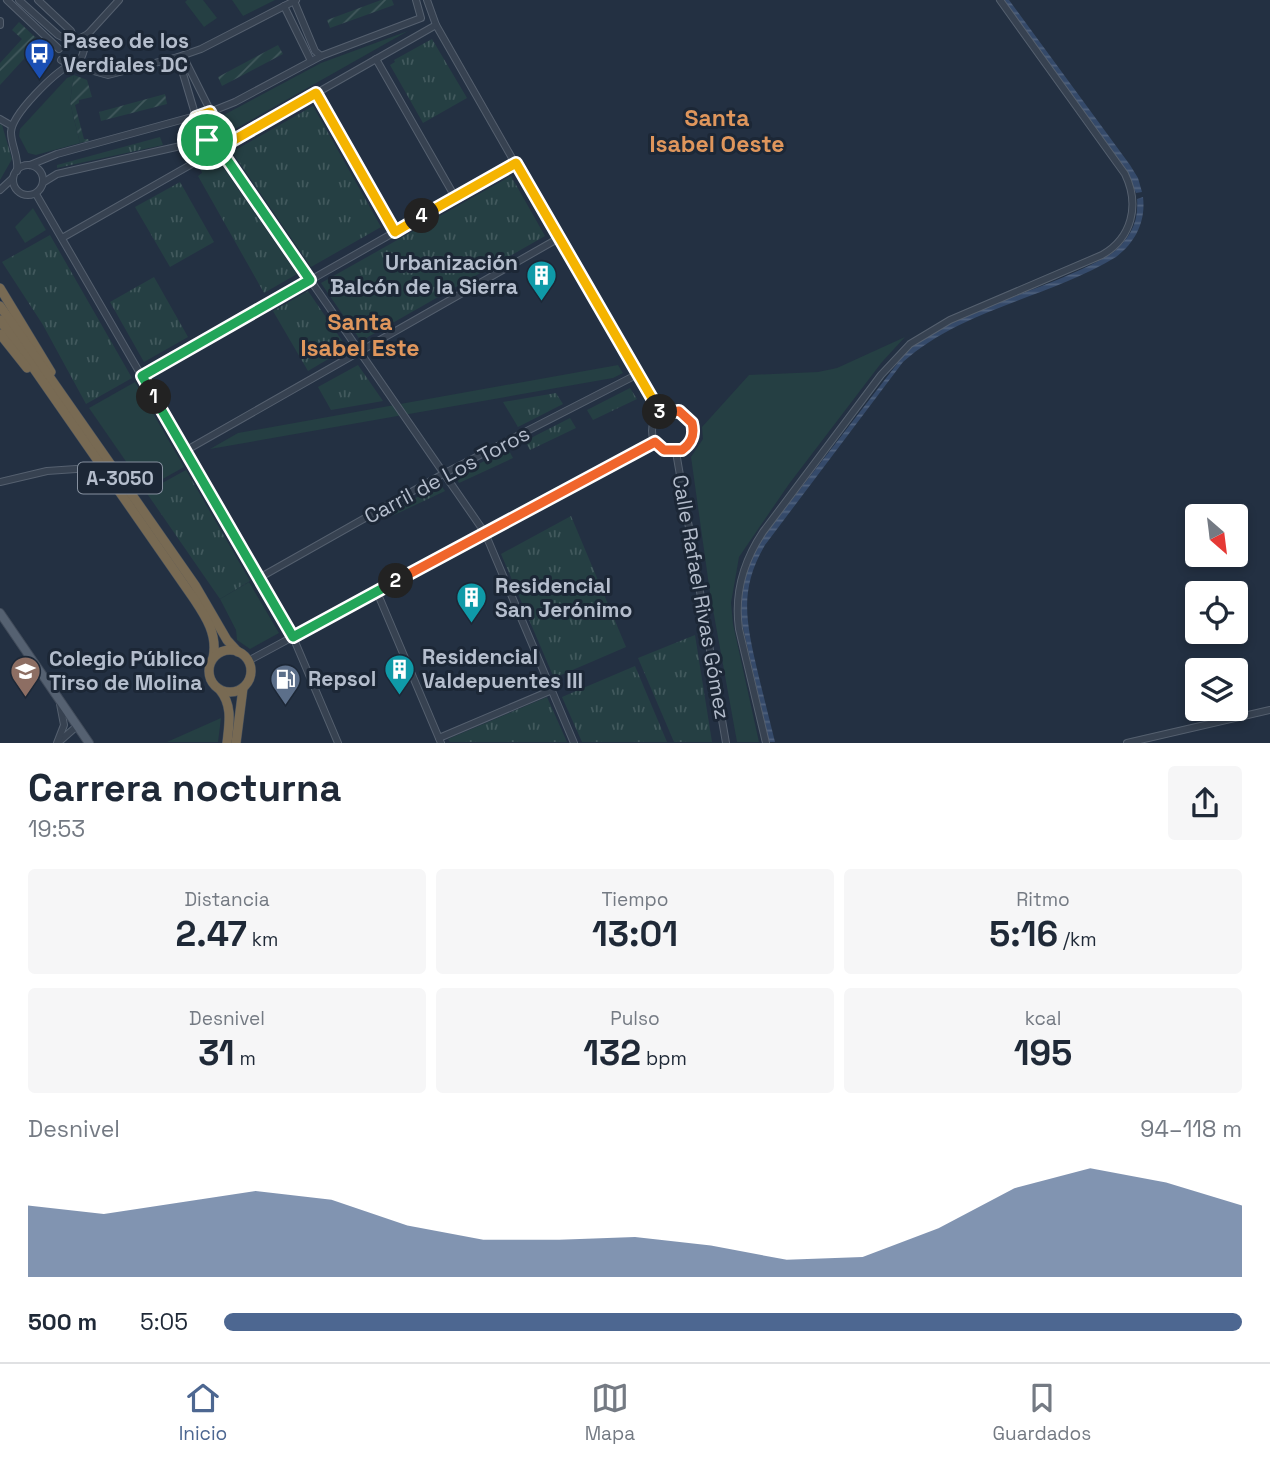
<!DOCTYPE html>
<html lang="es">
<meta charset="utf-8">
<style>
body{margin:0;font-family:"Space Grotesk",sans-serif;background:#f6f6f7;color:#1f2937;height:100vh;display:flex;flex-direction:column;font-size:26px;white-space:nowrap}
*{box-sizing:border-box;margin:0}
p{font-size:23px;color:#747a83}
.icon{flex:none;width:38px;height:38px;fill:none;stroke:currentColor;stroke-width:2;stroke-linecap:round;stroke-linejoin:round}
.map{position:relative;height:743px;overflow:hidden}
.drawer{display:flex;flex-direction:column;background:#fff;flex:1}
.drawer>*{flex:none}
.needle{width:46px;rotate:152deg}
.controls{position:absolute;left:1185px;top:504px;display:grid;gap:14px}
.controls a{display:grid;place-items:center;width:63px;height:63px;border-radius:7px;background:#fff;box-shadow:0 4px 10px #0003;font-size:35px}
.pin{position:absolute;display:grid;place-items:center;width:60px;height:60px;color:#fff;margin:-30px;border:4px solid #fff;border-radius:50%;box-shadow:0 2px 7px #0007}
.km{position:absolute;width:35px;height:35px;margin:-18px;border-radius:50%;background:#222;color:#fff;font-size:19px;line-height:35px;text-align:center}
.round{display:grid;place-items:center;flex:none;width:74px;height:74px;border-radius:7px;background:#f6f6f7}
.overview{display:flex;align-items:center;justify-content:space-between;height:119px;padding:0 28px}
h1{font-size:38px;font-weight:700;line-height:52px}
.figures{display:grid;grid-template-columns:repeat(3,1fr);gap:10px;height:119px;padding:7px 28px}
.figures div{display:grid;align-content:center;border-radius:7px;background:#f6f6f7;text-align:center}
.figures b{font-size:35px;font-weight:700}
.figures small{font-size:19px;font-weight:400}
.figures p{font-size:19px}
.chart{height:196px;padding:14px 28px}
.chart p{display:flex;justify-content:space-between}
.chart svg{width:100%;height:126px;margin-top:7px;fill:#4d6791;opacity:.7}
ul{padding:0 28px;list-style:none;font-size:23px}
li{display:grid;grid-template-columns:112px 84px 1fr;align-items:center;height:52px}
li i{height:18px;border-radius:9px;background:#4d6791}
.tabs{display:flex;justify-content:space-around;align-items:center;height:98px;border-top:2px solid #e0e1e3;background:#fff;font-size:19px;color:#747a83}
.tabs a{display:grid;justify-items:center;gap:4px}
.tabs .active{color:#4d6791}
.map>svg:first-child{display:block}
</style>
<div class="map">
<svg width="1270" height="743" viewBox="0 0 1270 743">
<defs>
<pattern id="grass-tufts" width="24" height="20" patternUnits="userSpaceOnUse" patternTransform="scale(1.75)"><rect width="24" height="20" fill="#253f43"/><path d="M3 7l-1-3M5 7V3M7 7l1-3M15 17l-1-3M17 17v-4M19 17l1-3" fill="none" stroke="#42595d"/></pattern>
<pattern id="garden-furrows" width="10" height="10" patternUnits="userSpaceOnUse" patternTransform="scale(1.75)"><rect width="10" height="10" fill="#253f43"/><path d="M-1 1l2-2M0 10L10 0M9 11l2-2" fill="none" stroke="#42595d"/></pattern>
<pattern id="water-rules" width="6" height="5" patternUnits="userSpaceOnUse" patternTransform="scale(1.75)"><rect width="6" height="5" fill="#354a6a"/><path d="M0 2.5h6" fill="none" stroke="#50627e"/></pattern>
</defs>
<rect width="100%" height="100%" fill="#233042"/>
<!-- grass -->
<g fill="url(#grass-tufts)">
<path d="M432 39 467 98 423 123 390 65 395 62 394 60Z"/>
<path d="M313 106 381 227 311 267 232 152Z"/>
<path d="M0 124 2 125 12 159 0 180Z"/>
<path d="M160 137 163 145 57 168V165Z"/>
<path d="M218 160 297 274 264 293 198 176 202 173 201 170Z"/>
<path d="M511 176 545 236 361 341 321 283Z"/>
<path d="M180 182 214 242 170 267 135 207Z"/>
<path d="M50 235 132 378 86 404 43 325 2 262Z"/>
<path d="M154 277 188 337 144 362 110 302Z"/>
<path d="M308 291 347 348 308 371 273 311Z"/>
<path d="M358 365 383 401 331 410 318 387Z"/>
<path d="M630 388 637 399 593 420 587 410Z"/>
<path d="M556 393 563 404 518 427 503 402Z"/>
<path d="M570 418 576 428 530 450 525 441Z"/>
<path d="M508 449 513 458 459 483 455 476Z"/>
<path d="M186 470 250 581 220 599 146 492Z"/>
<path d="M440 484 445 491 392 516 390 513Z"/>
<path d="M571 516 626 647 554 678 501 554Z"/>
<path d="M695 635 712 742H674L638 658Z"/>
<path d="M635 666 667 742H582L562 697Z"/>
<path d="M547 697 567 742H450L448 739Z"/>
</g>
<!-- park -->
<g fill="#253f43">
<path d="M187 0H203L217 18 204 27 185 2Z"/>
<path d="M232 0H275L243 16Z"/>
<path d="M408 31 385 44 228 133 220 117 321 63Z"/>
<path d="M74 75 70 102 80 143 36 155 28 153 19 136 20 129 67 78Z"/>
<path d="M33 208 46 230 25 243 15 227Z"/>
<path d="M905 337 882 362 789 484 739 557 731 603 733 624 759 742H737L710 593 691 457 703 439 702 427 749 375 818 372 837 368Z"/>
<path d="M618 365 623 373 613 378 210 449 238 433Z"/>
<path d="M135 382 184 467 145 489 89 408Z"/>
<path d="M249 582 279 633 250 649 237 640 236 630 220 599Z"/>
<path d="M221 718 218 742H167Z"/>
</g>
<!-- garden -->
<g fill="url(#garden-furrows)">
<path d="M381 0H392L394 5 330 28 327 20Z"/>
<path d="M19 22 51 52 52 60 49 64 33 49 0 85V63L22 39 12 30Z"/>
<path d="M278 45 283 54 222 86 218 77Z"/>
<path d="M74 75 87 80 92 97 79 100V103L75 105 84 139H88L89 141 80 143 70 102Z"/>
<path d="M165 94 167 104 101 121 99 112Z"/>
</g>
<!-- water -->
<g fill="url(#water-rules)">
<path d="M1003 0H1009L1130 165 1138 178 1142 192 1136 193 1125 168Z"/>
<path d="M1143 197C1146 222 1135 243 1116 257 1049 298 963 308 903 362L765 545C739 589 746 621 757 669 763 694 769 718 775 742H769L741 619C740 590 746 567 760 541L907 351C967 304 1046 292 1111 254 1130 239 1139 222 1137 199Z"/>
</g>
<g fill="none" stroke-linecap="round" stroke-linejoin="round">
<defs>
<g id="minor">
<path d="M7 0 59 49"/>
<path d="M19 0 58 35 68 40"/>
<path d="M38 0 71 31 74 40"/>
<path d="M427 0 436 25 636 375 655 407 662 413"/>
<path d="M294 1 315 51 321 56"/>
<path d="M284 6 311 61"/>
<path d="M0 21V25"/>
<path d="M75 41 88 34 119 0"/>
<path d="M183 56 227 144"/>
<path d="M178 57 196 117 213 151"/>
<path d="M376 59 455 197"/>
<path d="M61 60 70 65C86 62 83 47 88 34"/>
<path d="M72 65 108 75 178 57 201 49 296 0"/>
<path d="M316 93 395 232"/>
<path d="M0 119 12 126"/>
<path d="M216 149 226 158 485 533 574 743"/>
<circle cx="28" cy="180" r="15"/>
<path d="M30 165 57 154 210 112 235 102 321 56 421 18 416 0"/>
<path d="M17 171C19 156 11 146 11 132 12 114 54 73 70 65"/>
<path d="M44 182 57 174 207 140"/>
<path d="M0 190 13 178"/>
<path d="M36 194 293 637 338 743"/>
<path d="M62 238 436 25"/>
<path d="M142 376 516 163"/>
<circle cx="673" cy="431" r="21"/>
<path d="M185 451 559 238"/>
<path d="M676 452 726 743"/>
<path d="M0 482 47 471 76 469"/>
<path d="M259 578 443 474 636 375"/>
<path d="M377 592 441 743"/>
<path d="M248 661 655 442"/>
<path d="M439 738 552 690"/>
<path d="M60 741 77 726"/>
<path d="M57 743 64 725 60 704"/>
<path d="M766 743 739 629C734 593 743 562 763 532L881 375 910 344 950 320 1102 255C1132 238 1140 205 1125 174L1000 0"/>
<path d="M1127 743 1270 710"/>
</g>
<path id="major" d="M0 613 89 743"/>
<g id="highway">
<path d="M0 288 51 372"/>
<path d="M0 306 195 585 227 640 238 652"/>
<path d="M0 320 194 599C206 617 218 635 213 658"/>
<path d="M0 334 27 368"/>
<circle cx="230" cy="671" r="21"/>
<path d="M220 690C233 706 229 724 227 743"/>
<path d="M236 743 243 688"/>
</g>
</defs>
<!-- minor casing -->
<use href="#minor" stroke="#55606f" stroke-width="8"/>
<!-- major casing -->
<use href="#major" stroke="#414b5a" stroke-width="10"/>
<!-- highway casing -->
<use href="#highway" stroke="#424d5c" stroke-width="10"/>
<!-- minor -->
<use href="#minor" stroke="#374251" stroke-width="6"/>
<!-- major -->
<use href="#major" stroke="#556171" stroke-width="8"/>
<!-- highway -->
<use href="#highway" stroke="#786a53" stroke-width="9"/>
</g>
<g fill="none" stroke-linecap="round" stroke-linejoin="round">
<defs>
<path id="split-1" d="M154 397 142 376 310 280 226 158 216 149 214 151 207 140"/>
<path id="split-2" d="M154 397 293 637 396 581"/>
<path id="split-3" d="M396 581 655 442 664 450H682C692 443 695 435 692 423L679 411 662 414 660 412"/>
<path id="split-4" d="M422 216 516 163 660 412"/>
<path id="split-5" d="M207 140 196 117 210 112 227 144 316 93 395 232 422 216"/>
</defs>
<!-- split-1 casing -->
<use href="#split-1" stroke="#fff" stroke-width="14"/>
<!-- split-2 casing -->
<use href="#split-2" stroke="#fff" stroke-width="14"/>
<!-- split-3 casing -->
<use href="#split-3" stroke="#fff" stroke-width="14"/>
<!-- split-4 casing -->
<use href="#split-4" stroke="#fff" stroke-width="14"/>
<!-- split-5 casing -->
<use href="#split-5" stroke="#fff" stroke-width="14"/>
<!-- split-1 -->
<use href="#split-1" stroke="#22a559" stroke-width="9"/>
<!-- split-2 -->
<use href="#split-2" stroke="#22a559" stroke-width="9"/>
<!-- split-3 -->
<use href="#split-3" stroke="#f0652b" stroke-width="9"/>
<!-- split-4 -->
<use href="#split-4" stroke="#f5b400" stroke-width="9"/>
<!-- split-5 -->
<use href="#split-5" stroke="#f5b400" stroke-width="9"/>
</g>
<!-- icons -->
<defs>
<symbol id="bus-pin" viewBox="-11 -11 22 30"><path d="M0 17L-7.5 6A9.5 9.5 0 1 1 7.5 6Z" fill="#1a4fb4" stroke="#1c2736"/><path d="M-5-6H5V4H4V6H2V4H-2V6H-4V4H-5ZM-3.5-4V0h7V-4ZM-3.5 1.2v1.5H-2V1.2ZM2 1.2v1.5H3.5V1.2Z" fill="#fff"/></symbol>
<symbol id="building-pin" viewBox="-11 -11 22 30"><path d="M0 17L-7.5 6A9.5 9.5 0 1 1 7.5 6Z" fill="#0f9aa8" stroke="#1c2736"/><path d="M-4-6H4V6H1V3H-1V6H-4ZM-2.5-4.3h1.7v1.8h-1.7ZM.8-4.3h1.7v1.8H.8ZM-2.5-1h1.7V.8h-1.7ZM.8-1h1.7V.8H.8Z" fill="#fff"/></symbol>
<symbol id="school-pin" viewBox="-11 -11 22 30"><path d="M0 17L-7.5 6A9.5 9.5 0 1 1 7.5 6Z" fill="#8d6e63" stroke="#1c2736"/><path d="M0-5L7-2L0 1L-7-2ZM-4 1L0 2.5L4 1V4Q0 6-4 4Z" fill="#fff"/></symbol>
<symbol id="fuel-pin" viewBox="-11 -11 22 30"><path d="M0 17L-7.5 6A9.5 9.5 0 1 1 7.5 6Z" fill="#5c6f8a" stroke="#1c2736"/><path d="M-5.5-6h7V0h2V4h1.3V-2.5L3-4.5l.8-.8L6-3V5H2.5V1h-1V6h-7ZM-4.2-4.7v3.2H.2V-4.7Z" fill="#fff"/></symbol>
</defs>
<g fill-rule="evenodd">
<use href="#bus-pin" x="22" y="36" width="35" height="47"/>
<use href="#building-pin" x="524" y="258" width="35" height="47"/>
<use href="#building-pin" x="454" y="580" width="35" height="47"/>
<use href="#building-pin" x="382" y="652" width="35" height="47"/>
<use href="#school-pin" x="8" y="654" width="35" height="47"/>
<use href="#fuel-pin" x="268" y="662" width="35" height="47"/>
</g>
<g text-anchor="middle" stroke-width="6" stroke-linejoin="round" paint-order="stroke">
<!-- shield labels -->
<rect fill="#1c2736" stroke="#86909f" stroke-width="2" x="78" y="462.5" width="84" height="31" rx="5"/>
<g font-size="19" font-weight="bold" fill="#b4bdcc">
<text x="120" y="485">A-3050</text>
</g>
<!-- poi labels -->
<g font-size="21" font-weight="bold" fill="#b4bdcc" stroke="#1c2736" text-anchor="start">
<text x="63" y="48">Paseo de los<tspan x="63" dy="24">Verdiales DC</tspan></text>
<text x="518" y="270" text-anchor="end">Urbanización<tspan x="518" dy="24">Balcón de la Sierra</tspan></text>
<text x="495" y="593">Residencial<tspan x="495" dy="24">San Jerónimo</tspan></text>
<text x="422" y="664">Residencial<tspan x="422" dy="24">Valdepuentes III</tspan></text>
<text x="49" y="666">Colegio Público<tspan x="49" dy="24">Tirso de Molina</tspan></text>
<text x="308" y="686">Repsol</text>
</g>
<!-- street labels -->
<g font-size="21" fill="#b4bdcc" stroke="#1c2736">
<text transform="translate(447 475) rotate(-28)" y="7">Carril de Los Toros</text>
<text transform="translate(701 597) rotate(80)" y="7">Calle Rafael Rivas Gómez</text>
</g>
<!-- neighbourhood labels -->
<g font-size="23" font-weight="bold" fill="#df965c" stroke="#1c2736">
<text x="717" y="126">Santa<tspan x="717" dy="26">Isabel Oeste</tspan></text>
<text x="360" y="330">Santa<tspan x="360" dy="26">Isabel Este</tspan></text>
</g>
</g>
</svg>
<div class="controls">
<a><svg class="needle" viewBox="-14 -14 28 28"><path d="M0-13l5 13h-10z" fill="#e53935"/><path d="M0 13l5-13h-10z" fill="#747a83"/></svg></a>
<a><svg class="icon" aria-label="locate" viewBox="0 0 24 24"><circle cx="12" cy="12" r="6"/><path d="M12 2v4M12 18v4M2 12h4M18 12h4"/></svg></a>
<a><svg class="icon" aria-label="layers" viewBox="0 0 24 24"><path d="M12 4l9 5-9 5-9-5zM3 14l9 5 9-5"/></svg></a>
</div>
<div class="pin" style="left:207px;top:140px;background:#1e9e55"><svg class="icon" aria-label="arrive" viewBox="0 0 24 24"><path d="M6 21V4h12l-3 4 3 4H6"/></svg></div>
<b class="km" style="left:154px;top:397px">1</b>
<b class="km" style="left:396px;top:581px">2</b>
<b class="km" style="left:660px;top:412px">3</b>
<b class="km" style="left:422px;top:216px">4</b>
</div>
<section class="drawer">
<div class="overview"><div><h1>Carrera nocturna</h1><p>19:53</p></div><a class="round"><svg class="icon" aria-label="share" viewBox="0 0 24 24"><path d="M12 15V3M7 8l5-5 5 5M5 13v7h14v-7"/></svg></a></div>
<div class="figures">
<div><p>Distancia</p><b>2.47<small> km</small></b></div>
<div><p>Tiempo</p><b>13:01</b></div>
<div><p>Ritmo</p><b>5:16<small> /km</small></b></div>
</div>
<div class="figures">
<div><p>Desnivel</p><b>31<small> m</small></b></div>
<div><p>Pulso</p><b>132<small> bpm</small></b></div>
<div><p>kcal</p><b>195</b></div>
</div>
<div class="chart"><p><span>Desnivel</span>94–118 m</p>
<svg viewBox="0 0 160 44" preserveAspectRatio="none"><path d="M0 44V19L10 22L20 18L30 14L40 17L50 26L60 31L70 31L80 30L90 33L100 38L110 37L120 27L130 13L140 6L150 11L160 19V44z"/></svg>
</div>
<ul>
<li><b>500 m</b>5:05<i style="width:100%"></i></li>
</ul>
</section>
<nav class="tabs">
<a class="active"><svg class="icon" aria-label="home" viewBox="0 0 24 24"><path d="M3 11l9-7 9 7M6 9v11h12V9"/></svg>Inicio</a>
<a><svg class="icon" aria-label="map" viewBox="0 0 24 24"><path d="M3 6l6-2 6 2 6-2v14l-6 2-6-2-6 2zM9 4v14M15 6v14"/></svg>Mapa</a>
<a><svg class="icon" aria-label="saved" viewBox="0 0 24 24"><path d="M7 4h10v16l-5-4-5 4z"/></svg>Guardados</a>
</nav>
